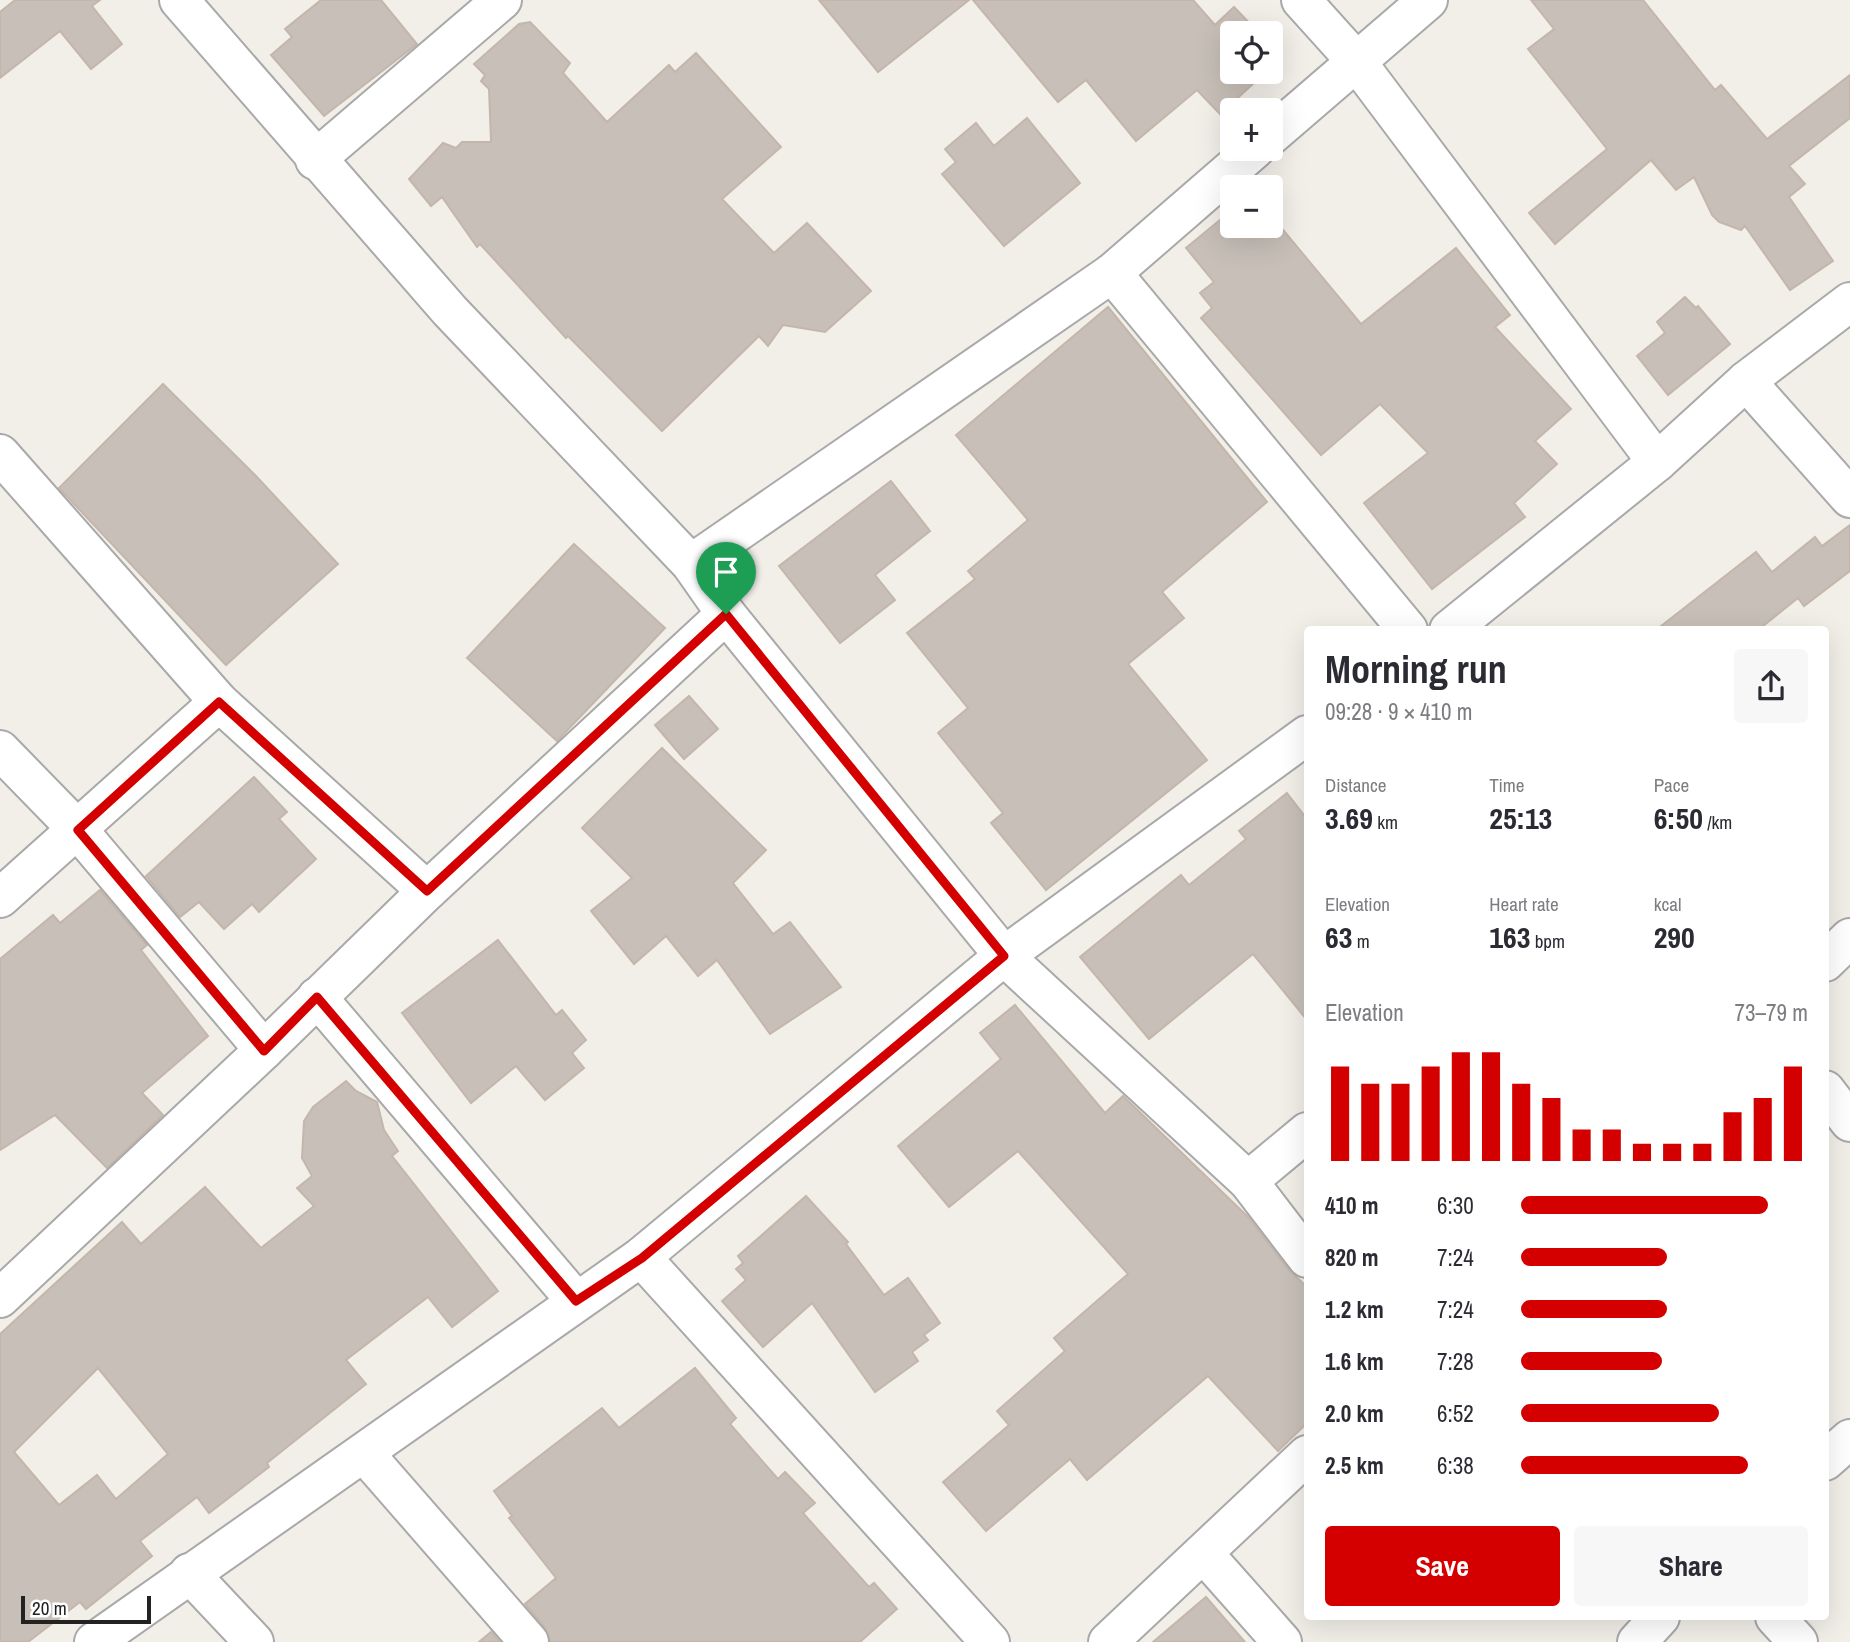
<!DOCTYPE html>
<meta charset="utf-8">
<style>
body{margin:0;font-family:"Archivo Narrow",sans-serif;background:#f7f7f7;color:#2b2b33;height:100vh;display:flex;flex-direction:column;font-size:26px;white-space:nowrap}
*{box-sizing:border-box;margin:0}
p{font-size:23px;color:#7c7c81}
.icon{flex:none;width:38px;height:38px;fill:none;stroke:currentColor;stroke-width:2;stroke-linecap:round;stroke-linejoin:round}
.map{position:relative;flex:1;overflow:hidden}
.panel{position:absolute;left:1304px;top:626px;width:525px;height:994px;display:flex;flex-direction:column;background:#fff;border-radius:7px;box-shadow:0 7px 28px #0002}
.panel>*{flex:none}
.fabs{position:absolute;left:1220px;top:21px;display:grid;gap:14px}
.fabs a{display:grid;place-items:center;width:63px;height:63px;border-radius:7px;background:#fff;box-shadow:0 7px 28px #0002;font-size:35px}
.scale{position:absolute;left:21px;bottom:18px;width:130px;box-sizing:border-box;padding-left:7px;border:4px solid #222;border-top:0;font-size:19px;line-height:24px;white-space:nowrap;color:#222;-webkit-text-stroke:5px #fff;paint-order:stroke}
.pin{position:absolute;display:grid;place-items:center;width:60px;height:60px;color:#fff;margin:-72px -30px;border-radius:50% 50% 50% 0;rotate:-45deg;box-shadow:0 0 7px #0007}
.pin .icon{rotate:45deg}
.round{display:grid;place-items:center;flex:none;width:74px;height:74px;border-radius:7px;background:#f7f7f7}
.overview{display:flex;align-items:center;justify-content:space-between;height:119px;padding:0 21px}
h1{font-size:38px;font-weight:800;line-height:52px}
.figures{display:grid;grid-template-columns:repeat(3,1fr);gap:10px;height:119px;padding:7px 21px}
.figures div{display:grid;align-content:center}
.figures b{font-size:30px;font-weight:800}
.figures small{font-size:19px;font-weight:400}
.figures p{font-size:19px}
.chart{height:196px;padding:14px 21px}
.chart p{display:flex;justify-content:space-between}
.chart svg{width:100%;height:126px;margin-top:7px;stroke:#d40000;stroke-width:6}
.button{display:flex;gap:14px;margin-top:auto;padding:14px 21px}
.button a{flex:1;height:80px;border-radius:7px;background:#d40000;color:#fff;font-size:28px;font-weight:800;line-height:80px;text-align:center}
.button a+a{background:#f7f7f7;color:#2b2b33}
ul{padding:0 21px;list-style:none;font-size:23px}
li{display:grid;grid-template-columns:112px 84px 1fr;align-items:center;height:52px}
li i{height:18px;border-radius:9px;background:#d40000}
.map>svg:first-child{display:block}
</style>
<div class="map">
<svg width="1850" height="1642" viewBox="0 0 1850 1642">
<rect width="100%" height="100%" fill="#f2efe9"/>
<!-- building -->
<g fill="#c7bfb8" stroke="#c4b6ab" stroke-width="2" fill-rule="evenodd">
<path d="M15 0H100L92 6 122 44 91 69 60 31 0 78V12Z"/>
<path d="M321 0H381L417 44 324 116 271 55 292 37 285 29Z"/>
<path d="M819 0H969L878 72Z"/>
<path d="M973 0H1193L1215 25 1234 7 1259 33H1232V72H1266L1220 114 1197 90 1136 141 1086 80 1058 102Z"/>
<path d="M1531 0H1643L1715 90 1721 85 1767 139 1850 75V118L1789 166 1805 184 1789 197 1833 261 1790 290 1745 226 1741 230 1719 222 1712 215 1694 177 1676 190 1651 160 1555 244 1529 213 1607 149 1528 49 1554 29Z"/>
<path d="M530 22 570 63 563 73 607 122 669 65 675 72 696 53 781 147 722 199 774 253 807 223 871 291 825 332 783 325 768 346 759 336 662 431 568 336 566 338 480 244 477 247 442 197 431 206 409 179 443 143 456 148 462 142H491L489 89 481 81 485 75 474 64 519 24Z"/>
<path d="M1270 46 1281 58 1270 67Z"/>
<path d="M1027 118 1080 183 1004 246 942 174 956 162 945 149 976 123 994 146Z"/>
<path d="M1232 210V226H1270V214L1361 324 1456 248 1510 315 1495 327 1571 409 1535 441 1557 464 1514 503 1525 517 1432 589 1364 503 1428 453 1380 404 1321 455 1201 318 1212 308 1200 293 1214 282 1186 248Z"/>
<path d="M1685 297 1696 308 1698 306 1730 344 1668 395 1637 356 1665 333 1657 322Z"/>
<path d="M1108 307 1267 502 1162 592 1184 618 1128 664 1207 760 1046 890 991 823 1003 813 938 733 968 708 907 633 975 579 968 571 1028 520 956 435Z"/>
<path d="M163 384 256 476 338 564 226 665 59 488Z"/>
<path d="M891 481 930 531 875 575 895 600 840 643 779 566Z"/>
<path d="M1850 525V571L1804 606 1798 598 1758 630H1656L1756 552 1772 572 1815 537 1822 546Z"/>
<path d="M574 544 665 628 557 741 467 658Z"/>
<path d="M689 696 718 729 684 759 655 725Z"/>
<path d="M662 748 766 850 733 883 773 934 790 922 841 987 770 1034 717 960 698 976 666 936 634 964 591 911 632 878 582 828Z"/>
<path d="M254 777 287 812 279 819 316 859 259 912 252 904 224 929 199 902 180 917 146 876Z"/>
<path d="M1287 793 1307 819V1020L1253 954 1149 1039 1080 957 1181 875 1189 885 1246 839 1239 831Z"/>
<path d="M100 890 147 945 141 950 208 1036 142 1093 163 1115 107 1168 55 1115 0 1150V959L53 915 60 923Z"/>
<path d="M498 940 556 1015 562 1010 586 1040 572 1053 584 1068 545 1100 516 1066 471 1103 402 1013Z"/>
<path d="M1015 1005 1105 1113 1123 1096 1248 1217 1290 1271 1307 1287V1423L1278 1451 1208 1376 1087 1480 1070 1459 986 1531 943 1482 1009 1425 997 1411 1065 1351 1054 1338 1128 1274 1018 1151 949 1207 898 1146 1001 1059 980 1033Z"/>
<path d="M346 1081 356 1091 377 1102 384 1130 398 1151 392 1156 498 1291 452 1327 428 1297 346 1360 366 1384 267 1463 269 1467 209 1513 197 1497 140 1541 152 1556 86 1609 80 1602 28 1642H0V1334L122 1222 141 1244 205 1187 261 1248 314 1206 297 1188 312 1176 302 1158 304 1121 313 1107ZM98 1368 168 1454 116 1499 97 1475 59 1505 14 1452Z"/>
<path d="M806 1196 848 1242 846 1244 884 1295 908 1278 940 1323 924 1335 928 1340 912 1352 918 1361 875 1392 812 1303 763 1347 722 1301 746 1280 736 1269 743 1263 738 1256Z"/>
<path d="M695 1368 736 1418 730 1424 778 1479 785 1472 815 1503 803 1513 869 1587 874 1583 897 1609 860 1642H550L545 1628 525 1604 556 1578 509 1518 512 1516 494 1491 602 1408 619 1428Z"/>
<path d="M1206 1597 1245 1642H1153Z"/>
<path d="M491 1632 500 1642H479Z"/>
</g>
<g fill="none" stroke-linecap="round" stroke-linejoin="round">
<defs>
<g id="minor">
<path d="M179 0 450 311 691 564 726 614 1004 956 1248 1181 1307 1258"/>
<path d="M1301 0 1356 61 1657 462"/>
<path d="M1270 136 1428 0"/>
<path d="M315 160 502 0"/>
<path d="M1112 273 1408 630"/>
<path d="M1746 381 1850 498"/>
<path d="M0 454 219 702 427 891"/>
<path d="M691 564 1112 273 1255 149"/>
<path d="M1449 630 1657 462 1746 381 1850 302"/>
<path d="M0 750 78 830 264 1050"/>
<path d="M0 898 219 702"/>
<path d="M1825 962 1850 938"/>
<path d="M317 997 576 1301"/>
<path d="M1825 1090 1850 1122"/>
<path d="M1248 1181 1307 1132"/>
<path d="M641 1257 990 1642"/>
<path d="M0 1298 264 1050 427 891 726 614"/>
<path d="M364 1453 529 1642"/>
<path d="M1825 1461 1850 1439"/>
<path d="M1204 1554 1282 1642"/>
<path d="M189 1573 254 1642"/>
<path d="M1775 1617 1798 1642"/>
<path d="M94 1642 641 1257 1004 956 1307 735"/>
<path d="M1108 1642 1307 1455"/>
<path d="M1637 1642 1660 1617"/>
</g>
</defs>
<!-- minor casing -->
<use href="#minor" stroke="#a9a9a9" stroke-width="42"/>
<!-- minor -->
<use href="#minor" stroke="#fff" stroke-width="38"/>
</g>
<g fill="none" stroke-linecap="round" stroke-linejoin="round">
<defs>
<path id="route" d="M726 614 1004 956 642 1258 576 1301 317 997 264 1051 78 830 219 702 427 891Z"/>
</defs>
<!-- route casing -->
<use href="#route" stroke="#fff" stroke-width="14"/>
<!-- route -->
<use href="#route" stroke="#d40000" stroke-width="9"/>
</g>
</svg>
<div class="fabs">
<a><svg class="icon" aria-label="locate" viewBox="0 0 24 24"><circle cx="12" cy="12" r="6"/><path d="M12 2v4M12 18v4M2 12h4M18 12h4"/></svg></a>
<a>+</a>
<a>−</a>
</div>
<div class="scale">20 m</div>
<div class="pin" style="left:726px;top:614px;background:#1e9e55"><svg class="icon" aria-label="arrive" viewBox="0 0 24 24"><path d="M6 21V4h12l-3 4 3 4H6"/></svg></div>
<section class="panel">
<div class="overview"><div><h1>Morning run</h1><p>09:28 · 9 × 410 m</p></div><a class="round"><svg class="icon" aria-label="share" viewBox="0 0 24 24"><path d="M12 15V3M7 8l5-5 5 5M5 13v7h14v-7"/></svg></a></div>
<div class="figures">
<div><p>Distance</p><b>3.69<small> km</small></b></div>
<div><p>Time</p><b>25:13</b></div>
<div><p>Pace</p><b>6:50<small> /km</small></b></div>
</div>
<div class="figures">
<div><p>Elevation</p><b>63<small> m</small></b></div>
<div><p>Heart rate</p><b>163<small> bpm</small></b></div>
<div><p>kcal</p><b>290</b></div>
</div>
<div class="chart"><p><span>Elevation</span>73–79 m</p>
<svg viewBox="0 0 160 44" preserveAspectRatio="none"><path d="M5 44V11M15 44V17M25 44V17M35 44V11M45 44V6M55 44V6M65 44V17M75 44V22M85 44V33M95 44V33M105 44V38M115 44V38M125 44V38M135 44V27M145 44V22M155 44V11"/></svg>
</div>
<ul>
<li><b>410 m</b>6:30<i style="width:86%"></i></li>
<li><b>820 m</b>7:24<i style="width:51%"></i></li>
<li><b>1.2 km</b>7:24<i style="width:51%"></i></li>
<li><b>1.6 km</b>7:28<i style="width:49%"></i></li>
<li><b>2.0 km</b>6:52<i style="width:69%"></i></li>
<li><b>2.5 km</b>6:38<i style="width:79%"></i></li>
</ul>
<div class="button"><a>Save</a><a>Share</a></div>
</section>
</div>
